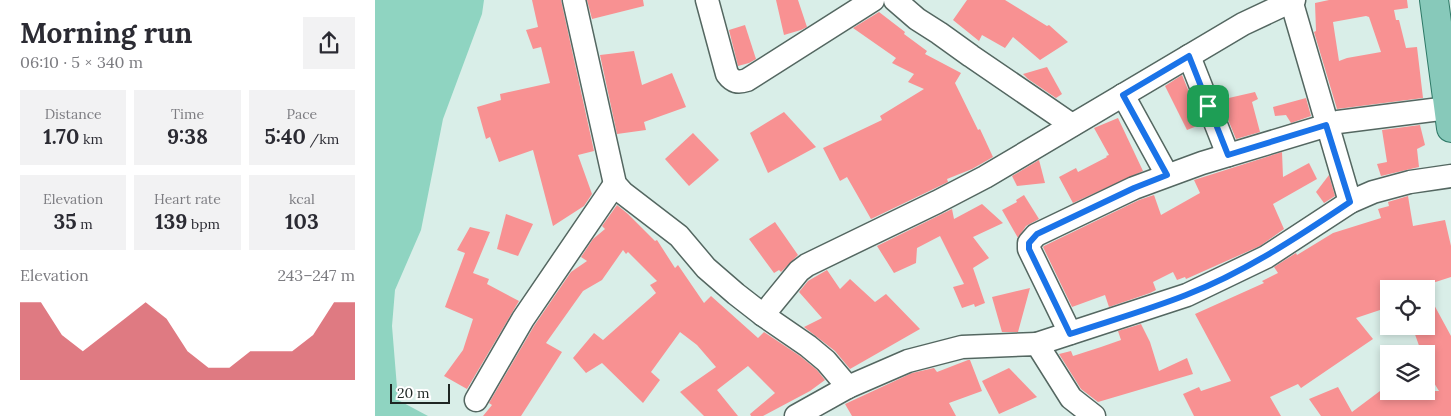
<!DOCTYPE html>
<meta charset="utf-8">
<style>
body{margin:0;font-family:Lora,serif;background:#f2f2f3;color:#2b2b33;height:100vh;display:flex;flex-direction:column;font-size:19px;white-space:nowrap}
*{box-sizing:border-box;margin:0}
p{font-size:16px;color:#7c7c81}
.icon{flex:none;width:28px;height:28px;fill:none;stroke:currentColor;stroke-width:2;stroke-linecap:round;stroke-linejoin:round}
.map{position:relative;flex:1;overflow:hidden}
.panel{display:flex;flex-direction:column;background:#fff;width:375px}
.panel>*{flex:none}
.tools{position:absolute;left:1005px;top:280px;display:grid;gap:10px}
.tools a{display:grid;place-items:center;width:55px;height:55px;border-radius:0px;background:#fff;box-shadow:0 2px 8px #0003;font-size:25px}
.scale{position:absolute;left:15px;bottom:12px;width:60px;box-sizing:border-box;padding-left:5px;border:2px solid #1e2623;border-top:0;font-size:14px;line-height:18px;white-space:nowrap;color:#1e2623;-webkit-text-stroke:4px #fff;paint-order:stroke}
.pin{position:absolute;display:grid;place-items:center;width:42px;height:42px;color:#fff;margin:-21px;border-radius:10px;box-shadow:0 2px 8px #0006}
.round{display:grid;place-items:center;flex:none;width:52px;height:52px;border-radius:0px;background:#f2f2f3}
.overview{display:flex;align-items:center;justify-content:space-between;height:85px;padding:0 20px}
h1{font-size:28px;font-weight:700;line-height:38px}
.figures{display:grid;grid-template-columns:repeat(3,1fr);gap:8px;height:85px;padding:5px 20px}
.figures div{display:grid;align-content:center;border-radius:0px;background:#f2f2f3;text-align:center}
.figures b{font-size:21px;font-weight:700}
.figures small{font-size:14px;font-weight:400}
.figures p{font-size:14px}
.chart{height:140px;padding:10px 20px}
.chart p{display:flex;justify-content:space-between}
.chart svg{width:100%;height:90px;margin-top:5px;fill:#d2424e;opacity:.7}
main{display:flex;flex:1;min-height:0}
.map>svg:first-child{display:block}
</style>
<main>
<section class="panel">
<div class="overview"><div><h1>Morning run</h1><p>06:10 · 5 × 340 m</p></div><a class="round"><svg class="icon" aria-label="share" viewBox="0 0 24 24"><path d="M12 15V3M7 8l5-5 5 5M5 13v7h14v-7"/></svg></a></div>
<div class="figures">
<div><p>Distance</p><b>1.70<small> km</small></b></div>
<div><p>Time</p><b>9:38</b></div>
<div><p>Pace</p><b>5:40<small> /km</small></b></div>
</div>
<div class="figures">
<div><p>Elevation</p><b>35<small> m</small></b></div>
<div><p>Heart rate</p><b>139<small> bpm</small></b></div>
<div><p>kcal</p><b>103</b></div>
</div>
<div class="chart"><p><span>Elevation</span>243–247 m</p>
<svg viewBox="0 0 160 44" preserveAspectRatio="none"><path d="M0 44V6L10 6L20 22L30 30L40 22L50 14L60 6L70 14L80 30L90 38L100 38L110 30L120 30L130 30L140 22L150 6L160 6V44z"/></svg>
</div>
</section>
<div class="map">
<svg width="1076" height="416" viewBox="0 0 1076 416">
<rect width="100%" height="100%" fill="#d9eee8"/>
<!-- green -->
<path fill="#8fd4c1" d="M0 0H109L107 14 68 119 46 230 20 290 17 326 23 400 53 416H0Z"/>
<!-- building -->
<g fill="#f89192" fill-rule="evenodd">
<path d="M157 0H186L219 151 203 155 217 194 209 206 178 226 158 150 124 162 115 137 111 139 102 107 126 100 125 94 175 83 166 47 158 49 151 30 163 27Z"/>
<path d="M212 0H268L269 6 217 19Z"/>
<path d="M401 0H423L432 27 426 30 409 35Z"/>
<path d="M592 0H630L672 26 674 25 693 42 665 60 638 37 630 48 607 35 604 41 578 20Z"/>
<path d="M954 0H1032L1033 8 1019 10 1021 20H1024L1031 48 1042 47 1048 98 962 109 939 32 941 31 940 3ZM991 16 994 17 1006 52 972 58 964 61 958 22Z"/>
<path d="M504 12 530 32 529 34 552 51 550 54 586 73 580 83 603 130 605 129 618 157 597 169 572 179 573 182 496 219 472 177 465 181 448 148 507 120 505 116 549 89 533 82 539 74 517 63 521 58 478 28Z"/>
<path d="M370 25 381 59 374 63 363 66 354 30Z"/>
<path d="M259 51 267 85 297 73 311 107 269 122 271 130 242 134 225 55Z"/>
<path d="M672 67 687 94 681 98 653 79 648 74Z"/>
<path d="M807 75 827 124 812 130 790 86Z"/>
<path d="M880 92 883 99 877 102 885 132 861 139 845 100Z"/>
<path d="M931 98 936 116 916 123 911 115 900 116 898 107Z"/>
<path d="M409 112 441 147 393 173 375 133Z"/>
<path d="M743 118 768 171 698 203 684 177 701 168 703 172 732 157 731 156 734 155 719 128Z"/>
<path d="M1045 125 1050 145 1042 149 1044 167 1006 176 1002 164 1012 162 1007 130Z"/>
<path d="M318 133 344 160 314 186 290 159Z"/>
<path d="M907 152 908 177 934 163 942 179 898 204 909 229 885 246 811 279 810 277 802 280 798 272 778 282 781 290 775 293 734 307 730 295 697 307 668 247 669 246 764 200 779 195 786 215 825 193 819 180Z"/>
<path d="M664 160 670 183 642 186 637 176Z"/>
<path d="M954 175 960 196 949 203 941 192Z"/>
<path d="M649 195 664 219 651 226 643 238 627 210 642 202 641 200Z"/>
<path d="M1033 196 1038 226 1070 220 1076 246V277L1039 289H1014V307L981 318 998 339 926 388 923 384 895 397 906 416H819L808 394 824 387 826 391 856 381 820 314 889 283 887 281 903 273 899 267 921 253 922 255 958 233 1006 218 1003 209 1014 206 1013 202Z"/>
<path d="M607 204 628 223 598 237 614 258 598 268 610 303 600 307 599 304 587 308 578 287 589 284 565 236 542 248 541 263 519 273 502 246 577 209 579 219Z"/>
<path d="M242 205 253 214 280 241 282 240 300 268 303 265 329 303 336 296 383 338 389 332 425 356 442 370 450 380 435 391 388 416H376L375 414 400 393 373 366 342 390 363 416H329L305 392 341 367 322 345 305 332 276 372 285 380 268 403 227 363 211 373 198 358 219 333 228 340 281 293 275 285 282 281 253 252 251 254 248 250 227 280 208 291 171 343 187 352 146 416H108L117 405 114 403 159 326 196 272 212 261 206 257 218 239 230 229 227 226Z"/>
<path d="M131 214 158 224 143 256 122 249Z"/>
<path d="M400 222 423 255 406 272 404 270 399 273 374 239Z"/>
<path d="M95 227 115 232 98 273 114 279 112 284 144 301 92 389 69 376 88 350 98 319 70 307 90 253 82 250Z"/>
<path d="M452 270 465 289 475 279 500 302 511 294 545 329 475 369 460 351 429 327 447 318 424 292 433 281Z"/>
<path d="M655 288 643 332H627L617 297Z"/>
<path d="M1051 290 1076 336V416H946L934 399 963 387 977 412 1005 391H1064L1051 370V358L1057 354H1047L1037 326H1051Z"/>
<path d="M766 324 775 342 784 371 812 358 818 374 723 402 706 389 684 354 696 351 698 356 726 347 746 340 743 331Z"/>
<path d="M593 360H595L607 391 574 403 581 416H477L470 404 537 373 559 368 562 372Z"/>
<path d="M634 368 662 397 624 414 607 381Z"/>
</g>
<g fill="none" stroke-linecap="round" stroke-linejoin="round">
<defs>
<g id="street">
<path d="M199 0 240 184 248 193 304 236 331 268 361 294 388 315 433 346 451 361 473 387"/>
<path d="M332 0 352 74C358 82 363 83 372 80L498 0"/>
<path d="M520 0 542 19 564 33 596 56 697 125"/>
<path d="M916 0 975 202"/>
<path d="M814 56 853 155"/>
<path d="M748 95 792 175"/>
<path d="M388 315 424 271 432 265 562 202 610 177 868 24 919 0"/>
<path d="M695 333 654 249V243L661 235 759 188 827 163 963 122 1073 108"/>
<path d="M662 344 812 295 891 257 975 202 998 192 1035 182 1076 176"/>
<path d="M101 400 148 319 240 184"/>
<path d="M421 416 473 387 533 361 587 347 662 344 696 398 719 416"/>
</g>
<path id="primary" d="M1059 0 1076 128"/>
</defs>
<!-- street casing -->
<use href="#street" stroke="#546761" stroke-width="25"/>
<!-- primary casing -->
<use href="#primary" stroke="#2e7967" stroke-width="30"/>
<!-- street -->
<use href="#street" stroke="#fff" stroke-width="22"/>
<!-- primary -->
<use href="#primary" stroke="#87c9ba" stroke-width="28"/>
</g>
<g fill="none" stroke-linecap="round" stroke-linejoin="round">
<defs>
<path id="route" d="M814 56 853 155 951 125 975 202C923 237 870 272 811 295 773 310 734 321 695 334L654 249V243L662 234 759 188 792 175 748 95Z"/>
</defs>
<!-- route casing -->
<use href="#route" stroke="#fff" stroke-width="10"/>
<!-- route -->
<use href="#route" stroke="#1a73e8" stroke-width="6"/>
</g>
</svg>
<div class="tools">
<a><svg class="icon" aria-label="locate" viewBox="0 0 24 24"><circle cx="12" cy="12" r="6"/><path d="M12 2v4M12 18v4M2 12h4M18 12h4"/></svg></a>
<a><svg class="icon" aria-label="layers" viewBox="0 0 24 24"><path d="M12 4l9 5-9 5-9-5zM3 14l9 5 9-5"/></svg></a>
</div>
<div class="scale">20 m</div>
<div class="pin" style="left:833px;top:106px;background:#1e9e55"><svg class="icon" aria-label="arrive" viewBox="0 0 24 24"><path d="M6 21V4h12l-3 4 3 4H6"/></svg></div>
</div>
</main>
